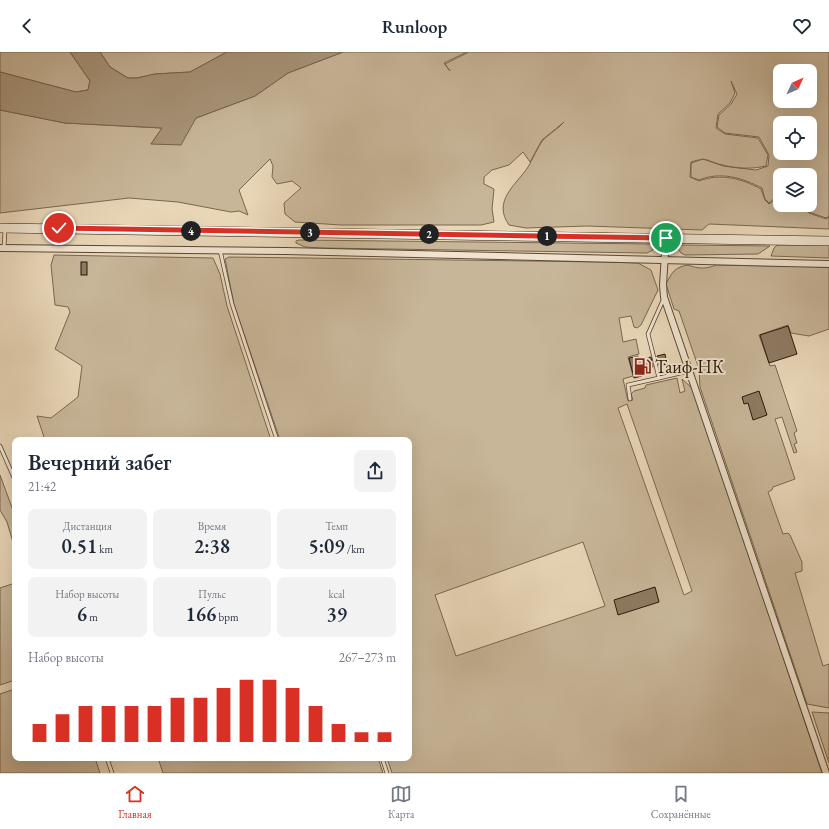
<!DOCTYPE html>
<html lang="ru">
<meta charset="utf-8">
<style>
body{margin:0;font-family:"EB Garamond",serif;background:#f2f2f3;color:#1f2937;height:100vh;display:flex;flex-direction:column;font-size:15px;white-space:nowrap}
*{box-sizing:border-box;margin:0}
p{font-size:13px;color:#747a83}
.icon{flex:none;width:22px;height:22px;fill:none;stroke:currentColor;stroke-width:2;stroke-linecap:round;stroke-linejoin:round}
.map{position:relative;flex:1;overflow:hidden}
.details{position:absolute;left:12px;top:385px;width:400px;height:324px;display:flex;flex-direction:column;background:#fff;border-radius:8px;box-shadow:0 4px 16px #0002}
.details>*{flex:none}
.needle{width:26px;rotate:46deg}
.buttons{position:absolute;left:773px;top:12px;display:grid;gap:8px}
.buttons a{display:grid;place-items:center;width:44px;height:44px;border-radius:8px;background:#fff;box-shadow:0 4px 16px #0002;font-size:20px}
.pin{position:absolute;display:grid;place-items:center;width:34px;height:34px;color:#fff;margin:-17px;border:2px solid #fff;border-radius:50%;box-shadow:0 1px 4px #0007}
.km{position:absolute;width:20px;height:20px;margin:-10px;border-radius:50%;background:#222;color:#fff;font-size:11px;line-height:20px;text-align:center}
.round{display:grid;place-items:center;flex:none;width:42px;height:42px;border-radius:8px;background:#f2f2f3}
.headline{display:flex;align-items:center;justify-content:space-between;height:68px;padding:0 16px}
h1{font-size:22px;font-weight:600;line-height:30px}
.metrics{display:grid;grid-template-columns:repeat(3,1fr);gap:6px;height:68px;padding:4px 16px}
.metrics div{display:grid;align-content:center;border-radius:8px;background:#f2f2f3;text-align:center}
.metrics b{font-size:20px;font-weight:600}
.metrics small{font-size:11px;font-weight:400}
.metrics p{font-size:11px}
.chart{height:112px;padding:8px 16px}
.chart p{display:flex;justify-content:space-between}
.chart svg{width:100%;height:72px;margin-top:4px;stroke:#d93025;stroke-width:6}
header{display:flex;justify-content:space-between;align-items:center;height:52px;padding:0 16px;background:#fff;font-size:18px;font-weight:600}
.tabs{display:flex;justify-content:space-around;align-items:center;height:56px;border-top:1px solid #e0e1e3;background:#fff;font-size:11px;color:#747a83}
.tabs a{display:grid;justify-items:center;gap:2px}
.tabs .selected{color:#d93025}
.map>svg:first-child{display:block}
</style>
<header><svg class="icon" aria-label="back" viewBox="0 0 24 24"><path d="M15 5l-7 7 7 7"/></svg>Runloop<svg class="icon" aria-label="heart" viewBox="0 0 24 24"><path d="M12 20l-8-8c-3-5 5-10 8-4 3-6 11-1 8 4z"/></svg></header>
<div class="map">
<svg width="829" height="721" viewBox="0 0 829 721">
<rect width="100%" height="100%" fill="#e8d6b7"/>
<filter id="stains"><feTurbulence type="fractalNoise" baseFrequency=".005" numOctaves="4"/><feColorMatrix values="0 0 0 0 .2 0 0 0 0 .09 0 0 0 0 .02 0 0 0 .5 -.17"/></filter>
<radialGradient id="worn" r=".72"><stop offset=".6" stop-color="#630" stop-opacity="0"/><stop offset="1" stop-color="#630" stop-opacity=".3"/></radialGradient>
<!-- green -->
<g fill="#c8b699" stroke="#7a664f" fill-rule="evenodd">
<path d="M0 0H70L90 29 88 38 76 40 0 20Z"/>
<path d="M100 0H227L190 20 155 22 137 26H128L110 15Z"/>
<path d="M343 0H467L444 11 450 19 445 12 469 0H829V164L826 166 809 160 801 153H810V123H780V146L776 145 769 151 765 147 762 136C742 126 721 119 699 128L691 125V111L703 107 723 114 756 118 768 114 769 103 759 85 725 81 717 75 719 63 731 52 737 42 731 29 735 41 730 51 718 62 716 76 725 82 758 86 768 103 766 114C753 117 737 117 723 113 707 110 709 104 691 110L690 125 699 129C720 121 741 126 761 137L765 148 769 152 777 146 780 147V153H799L809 161 826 167 829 165V177L709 172 702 178 587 174 526 176 509 173C492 149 516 133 528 115 533 107 537 96 543 88 549 82 558 77 564 70L542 88 530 110 523 100 509 113 492 118 484 125V132L494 137 492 157 494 170 481 173H341L295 170 285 162 284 151 301 136 292 129 277 132 272 125 273 114 270 107 239 138 248 163 239 159 231 160 178 150 129 146 0 161V58L65 71 162 76 151 92 196 66 255 44 288 21ZM780 19H810V49H780ZM780 71H810V101H780Z"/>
<path d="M299 188 652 192 655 195 653 198 647 201 322 196 305 195 296 191V189Z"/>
<path d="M829 192V206L771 204 774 196 777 193Z"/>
<path d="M682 193 770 194 758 202 685 203 681 201 678 197Z"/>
<path d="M54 203 213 206 220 222 227 254 271 388H45L37 364 51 366 78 345 82 314 55 297 70 260 68 255 55 253 51 213Z"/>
<path d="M229 205 604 210 638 211 651 218 658 238 641 273 637 276 634 275 631 264 619 266 623 290 636 287 639 302 628 305 633 324 623 327 628 349 633 348 631 342 634 339 645 336 646 333 677 326 680 341 685 339 682 327 693 337 822 721H392L387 706H409V388H280L234 252 225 207ZM627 352 692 539 684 543 618 356ZM583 490 605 554 456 604 435 543Z"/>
<path d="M688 213C698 217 707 217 716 213L829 215V277L809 284 791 281 788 273 759 283 770 314 775 313 797 379 794 381 797 391 794 392 797 400 794 401 782 365 775 367 795 427 773 435 772 438 768 440 783 482 788 481 790 483 802 510V519L795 521 823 614 829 612V656L807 652 700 335 699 317 679 259 674 257 666 232C672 220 675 215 688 213Z"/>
<path d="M0 423 15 464V497L7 470 0 458Z"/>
<path d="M15 531V628L0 633V536Z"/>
<path d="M15 637V706H95L100 721H0V642Z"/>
<path d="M812 660 829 661V711Z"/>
<path d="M158 706H378L383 721H163Z"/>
</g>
<!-- water -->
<path fill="#a8957a" stroke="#76634b" d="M70 0H100L110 15 128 26H137L155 22 190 20 227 0H343L288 21 255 44 196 66 181 93 151 92 162 76 65 71 0 58V20L76 40 88 38 90 29Z"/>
<!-- building -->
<g fill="#8e7a62" stroke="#2c1705">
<rect x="81" y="210" width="6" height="13"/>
<path d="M788 274 797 302 769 311 760 283Z"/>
<path d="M665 302 667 312 659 314 657 304Z"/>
<path d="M638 304 639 308 651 305 653 315 641 318 642 324 634 326 629 306Z"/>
<path d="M759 339 767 363 753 368 748 351 744 352 742 345Z"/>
<path d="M655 535 659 550 618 563 614 548Z"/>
</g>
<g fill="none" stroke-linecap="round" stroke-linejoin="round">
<defs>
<g id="lane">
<path d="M4 196 5 177"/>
<path d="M220 198 232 252 277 388"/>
<path d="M664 246 648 282 659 326 689 319"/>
<path d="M630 347 628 333 659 326"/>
<path d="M0 394 15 428"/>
<path d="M107 706 112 721"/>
<path d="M382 706 387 721"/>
</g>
<g id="street">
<path d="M666 186 663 233 664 245 826 721"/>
<path d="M0 196 286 199 829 212"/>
</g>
<path id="secondary" d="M0 176 829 189"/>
</defs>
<!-- lane casing -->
<use href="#lane" stroke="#5b4732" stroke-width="4.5"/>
<!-- street casing -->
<use href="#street" stroke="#5b4732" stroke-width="8"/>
<!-- secondary casing -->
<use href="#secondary" stroke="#2c1705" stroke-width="10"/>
<!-- lane -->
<use href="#lane" stroke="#f0e4d0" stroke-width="3"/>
<!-- street -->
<use href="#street" stroke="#f0e4d0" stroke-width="6"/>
<!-- secondary -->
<use href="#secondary" stroke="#f0e4d0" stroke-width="9"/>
</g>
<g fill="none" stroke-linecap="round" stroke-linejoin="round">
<defs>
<path id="route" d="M59 176 666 186"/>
</defs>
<!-- route casing -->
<use href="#route" stroke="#fff" stroke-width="8"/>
<!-- route -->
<use href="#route" stroke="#d93025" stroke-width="5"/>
</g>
<!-- icons -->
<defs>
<symbol id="fuel-bare" viewBox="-9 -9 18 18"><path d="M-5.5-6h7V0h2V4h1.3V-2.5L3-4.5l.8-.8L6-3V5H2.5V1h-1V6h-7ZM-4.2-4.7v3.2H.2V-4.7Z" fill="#8f2418" stroke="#f0e4d0" stroke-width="2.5" paint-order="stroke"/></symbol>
</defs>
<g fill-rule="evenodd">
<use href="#fuel-bare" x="630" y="302" width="25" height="25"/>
</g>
<g text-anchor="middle" stroke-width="4" stroke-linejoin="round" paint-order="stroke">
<!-- poi labels -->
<g font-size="18" fill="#2c1705" stroke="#f0e4d0" text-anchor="start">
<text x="655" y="321">Таиф-НК</text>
</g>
</g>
<rect width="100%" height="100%" filter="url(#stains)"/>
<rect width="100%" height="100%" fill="url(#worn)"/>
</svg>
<div class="buttons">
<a><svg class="needle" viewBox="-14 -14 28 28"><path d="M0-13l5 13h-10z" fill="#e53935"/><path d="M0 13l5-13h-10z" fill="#747a83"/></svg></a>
<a><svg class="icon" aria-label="locate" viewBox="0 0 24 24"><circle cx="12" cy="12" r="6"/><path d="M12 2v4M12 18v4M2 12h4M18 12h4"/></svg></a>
<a><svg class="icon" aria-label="layers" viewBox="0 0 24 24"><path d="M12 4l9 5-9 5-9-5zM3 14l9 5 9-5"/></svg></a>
</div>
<div class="pin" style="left:666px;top:186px;background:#1e9e55"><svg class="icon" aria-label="arrive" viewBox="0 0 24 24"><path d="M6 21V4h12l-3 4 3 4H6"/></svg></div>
<div class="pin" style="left:59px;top:176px;background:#d93025"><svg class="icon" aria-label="check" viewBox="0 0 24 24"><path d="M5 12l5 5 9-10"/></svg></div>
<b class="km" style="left:547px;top:184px">1</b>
<b class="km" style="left:429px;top:182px">2</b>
<b class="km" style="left:310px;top:180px">3</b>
<b class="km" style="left:191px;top:179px">4</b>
<section class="details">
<div class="headline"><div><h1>Вечерний забег</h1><p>21:42</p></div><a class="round"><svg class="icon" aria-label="share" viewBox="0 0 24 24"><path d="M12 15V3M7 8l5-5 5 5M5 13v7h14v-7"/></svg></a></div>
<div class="metrics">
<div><p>Дистанция</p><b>0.51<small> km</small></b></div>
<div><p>Время</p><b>2:38</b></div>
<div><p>Темп</p><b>5:09<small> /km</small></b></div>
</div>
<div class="metrics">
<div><p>Набор высоты</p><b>6<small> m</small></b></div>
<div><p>Пульс</p><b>166<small> bpm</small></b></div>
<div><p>kcal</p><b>39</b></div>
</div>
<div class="chart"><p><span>Набор высоты</span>267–273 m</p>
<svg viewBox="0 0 160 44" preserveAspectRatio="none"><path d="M5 44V33M15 44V27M25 44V22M35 44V22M45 44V22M55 44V22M65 44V17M75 44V17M85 44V11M95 44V6M105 44V6M115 44V11M125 44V22M135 44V33M145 44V38M155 44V38"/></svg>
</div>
</section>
</div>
<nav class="tabs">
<a class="selected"><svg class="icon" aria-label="home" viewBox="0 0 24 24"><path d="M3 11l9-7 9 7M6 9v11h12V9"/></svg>Главная</a>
<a><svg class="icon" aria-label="map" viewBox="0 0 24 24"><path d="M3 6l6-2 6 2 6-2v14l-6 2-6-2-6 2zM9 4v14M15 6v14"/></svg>Карта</a>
<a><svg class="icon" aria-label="saved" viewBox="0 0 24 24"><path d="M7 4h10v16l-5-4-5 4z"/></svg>Сохранённые</a>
</nav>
